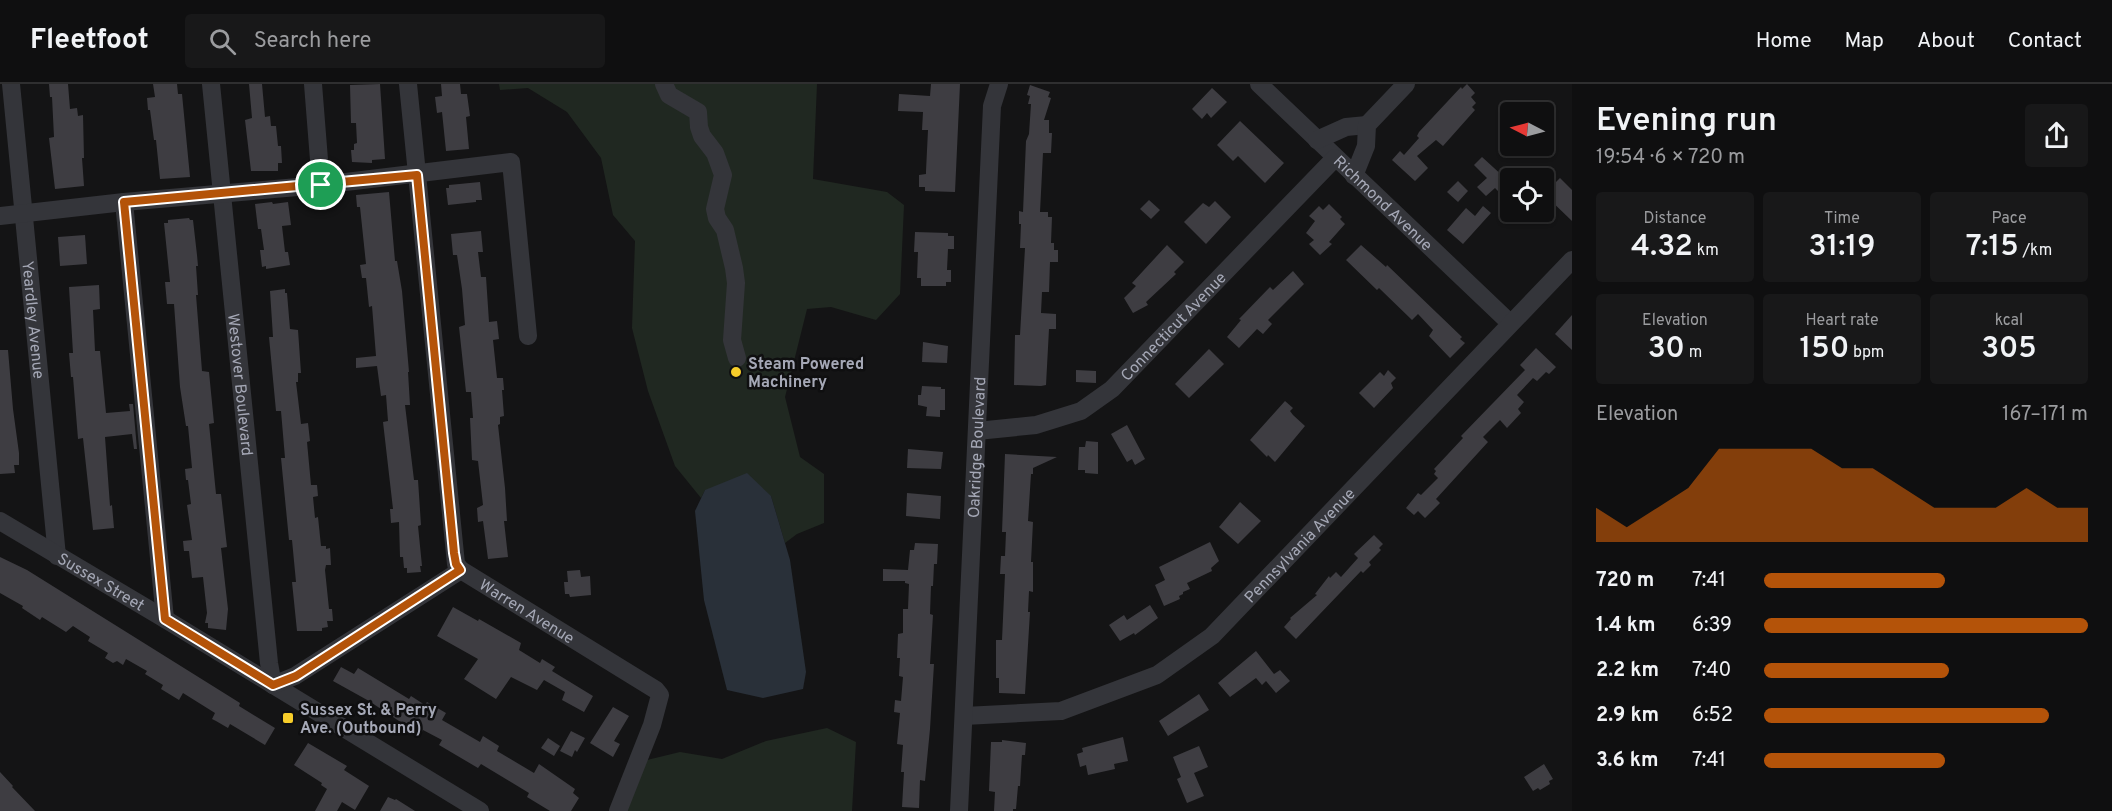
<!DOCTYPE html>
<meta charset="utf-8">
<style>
body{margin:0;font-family:Overpass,sans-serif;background:#181819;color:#f1f3f6;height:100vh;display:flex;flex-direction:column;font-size:22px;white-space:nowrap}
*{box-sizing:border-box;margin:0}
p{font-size:20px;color:#9b9c9f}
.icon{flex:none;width:33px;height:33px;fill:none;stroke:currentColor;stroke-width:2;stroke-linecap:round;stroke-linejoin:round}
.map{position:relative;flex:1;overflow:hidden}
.drawer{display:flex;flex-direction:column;background:#0f0f10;width:540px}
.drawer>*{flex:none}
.needle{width:39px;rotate:276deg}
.fabs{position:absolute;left:1500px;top:18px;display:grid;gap:12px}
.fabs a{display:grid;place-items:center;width:54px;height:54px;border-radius:6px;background:#0f0f10;box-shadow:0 2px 4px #0004,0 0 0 2px #2f2f30;font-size:30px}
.pin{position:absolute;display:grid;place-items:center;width:51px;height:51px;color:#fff;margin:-26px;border:3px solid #fff;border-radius:50%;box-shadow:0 2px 6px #0007}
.round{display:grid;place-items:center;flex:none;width:63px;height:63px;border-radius:6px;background:#181819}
.head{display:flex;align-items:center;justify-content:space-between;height:102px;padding:0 24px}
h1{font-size:33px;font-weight:600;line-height:45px}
.figures{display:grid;grid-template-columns:repeat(3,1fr);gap:9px;height:102px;padding:6px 24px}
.figures div{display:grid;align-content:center;border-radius:6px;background:#181819;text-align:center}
.figures b{font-size:30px;font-weight:600}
.figures small{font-size:16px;font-weight:400}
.figures p{font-size:16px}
.chart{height:168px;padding:12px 24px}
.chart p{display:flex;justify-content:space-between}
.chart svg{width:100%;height:108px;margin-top:6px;fill:#b45309;opacity:.7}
ul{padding:0 24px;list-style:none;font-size:20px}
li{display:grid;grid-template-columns:96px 72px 1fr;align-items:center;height:45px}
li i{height:15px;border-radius:8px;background:#b45309}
header{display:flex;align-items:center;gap:36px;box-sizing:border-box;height:84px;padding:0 30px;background:#0f0f10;border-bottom:2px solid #2f2f30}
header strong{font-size:28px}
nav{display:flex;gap:33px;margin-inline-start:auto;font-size:21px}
.search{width:420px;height:54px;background:#181819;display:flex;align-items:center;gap:15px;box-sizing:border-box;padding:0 21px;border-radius:6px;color:#9b9c9f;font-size:22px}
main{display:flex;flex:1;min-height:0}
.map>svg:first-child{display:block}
</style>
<header>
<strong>Fleetfoot</strong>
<div class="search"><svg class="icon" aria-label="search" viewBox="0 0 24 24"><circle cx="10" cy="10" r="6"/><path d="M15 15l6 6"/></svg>Search here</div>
<nav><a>Home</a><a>Map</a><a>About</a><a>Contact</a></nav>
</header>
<main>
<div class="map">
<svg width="1572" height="727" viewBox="0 0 1572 727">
<rect width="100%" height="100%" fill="#141415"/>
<!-- green -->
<g fill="#202821">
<path d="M499 0H817L813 95 887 108 904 121 900 210 876 236 831 223 807 225 785 313 800 373 824 390V439L797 450 785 459 771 412 705 406 701 414 675 382 648 307 632 244 635 157 613 131 601 74 567 28 528 4 500 6Z"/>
<path d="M827 644 856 658 852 727H625L647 676 680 668 722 675 766 657Z"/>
</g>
<!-- water -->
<path fill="#293039" d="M747 389 771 412 790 476 806 588 803 605 763 614 727 606 704 516 695 427 705 406Z"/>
<!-- building -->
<g fill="#3e3d42">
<path d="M49 0H68L70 25 77 24 78 32 83 31 84 74H82L84 102 55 105 49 54 54 53 52 13H50Z"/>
<path d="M153 0H177L178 10H182L190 93 160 95 156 56H154L150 26H148L147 14 155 13Z"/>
<path d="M249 0H262L265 33 270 32 271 42H276L278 62H281L282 79H278V87H251L245 36 252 34Z"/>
<path d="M380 0 385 75 372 76V79L352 78 351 66H354V60L357 59 356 39H351L350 1Z"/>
<path d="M441 0H460L461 10H467L470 32 466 33 469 65 446 67 442 28 437 29 435 13 442 12Z"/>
<path d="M931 0H960L955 108 925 107V103H919V91L926 90V87L928 46H922L923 28 898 27 899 10 930 12Z"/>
<path d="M1467 0 1475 9 1471 13 1476 19 1472 23 1475 26 1443 62 1436 56 1417 72 1428 84 1415 97 1392 76 1400 67 1404 71 1419 54 1417 52 1419 48 1461 3 1462 5Z"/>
<path d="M1030 1 1050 8 1048 13 1051 14 1044 36H1049V49H1052L1051 69H1043L1040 128H1048V133H1052L1051 159H1054V166H1058V178H1050L1049 208H1042L1041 229 1056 230V245H1049L1046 301 1041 302 1014 301 1015 251H1020L1025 164H1020L1021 140H1019V127L1023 128 1026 57 1029 50 1031 20H1028L1030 12 1027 11Z"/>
<path d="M1212 4 1227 18 1211 34 1207 29 1202 35 1192 25Z"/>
<path d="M1240 37 1284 79 1265 99 1238 72 1233 77 1217 61Z"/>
<path d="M1482 73 1505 94 1510 88V119L1495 104 1486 112 1477 103 1487 94 1474 81Z"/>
<path d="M1560 94 1572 106V137L1544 110Z"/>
<path d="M1458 97 1468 107 1458 118 1447 108Z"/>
<path d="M480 98 482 116H476V118L448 121 446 104H449V101Z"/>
<path d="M389 108 395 177H397L402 207 409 288H408L410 321H405L414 396H418L421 441 418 442 422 482H420L421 488 407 489V484H404L403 473H400L399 438 391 439 390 425H393L383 338 388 337 386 311 381 312 377 282 356 284V274L376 272 372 222 369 223 366 194H362L360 181 366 180 360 123H357L356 111Z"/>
<path d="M1149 116 1160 126 1151 135 1140 125Z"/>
<path d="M1215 117 1231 133 1206 160 1184 138 1203 119 1209 123Z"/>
<path d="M272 118 273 120 288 118 291 141 282 142 285 168H288L290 181 266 185V182L262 183 260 166H264L261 145H258L255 120Z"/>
<path d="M1329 120 1342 133 1340 135 1345 140 1329 158 1332 160 1320 171 1309 160 1314 156 1306 149 1315 137 1309 132 1319 122 1323 126Z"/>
<path d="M1483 122 1491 129 1463 160 1447 146 1466 124 1475 132Z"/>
<path d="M189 134 190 136H193L197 171 198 182H196L198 211H196L202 287 209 288 214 339 209 340 216 410H221L227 463 221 464 228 525 226 546 208 544V539H205L207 529 203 493 192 494 189 467H184L183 457 192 456 187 421 191 420 188 396H186L185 385 192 384 188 342H186L180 303 174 220H167L165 198H170L164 139H168V136Z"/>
<path d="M481 147 483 168H478L481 193H486L489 238 497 237 499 255 493 256 497 294H503L504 306H502L504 332 500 333V340L498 341 505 404 507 437H504L508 473 488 475 483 437 478 438 477 424 483 421 478 377 472 376 470 334H473L471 308H466L459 243 465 241 462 205 457 171H453L451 150Z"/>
<path d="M915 148 948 149V152H954V165H948L947 186H951V198H946V202H921V194H917L918 168H914Z"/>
<path d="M85 151 87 180 60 182 58 153Z"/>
<path d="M1167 161 1184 178 1174 188 1176 190 1146 218 1148 221 1133 229 1124 214 1136 202 1132 199Z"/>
<path d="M1361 161 1386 183 1387 181 1462 253 1460 255 1465 259 1450 274 1429 252 1433 246 1418 230 1412 236 1379 204 1377 206 1346 176Z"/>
<path d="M1293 187 1304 200 1268 236 1272 240 1263 250 1257 245 1239 264 1227 253 1241 236 1239 235 1270 203 1273 206Z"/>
<path d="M99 201 100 225 93 226 95 267H100L106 329 130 327 129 320H133L137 365H134L132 350 105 353 110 422 112 421 114 444 93 446 83 354 78 355 73 293H71L69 269H73L69 203Z"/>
<path d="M285 205V209H287L290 245 298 246 301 289H298V298H296L301 340 308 339 310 357 307 358 311 401H317L318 412 313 413 315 434 318 433 321 462H326V465L330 464 331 481H326L325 486 329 525H332L333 537H327L328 543 322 544V547H297L292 498H296L292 456H289L281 374H285L281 327H276L269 253H273L270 207Z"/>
<path d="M1572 231V266L1555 250Z"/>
<path d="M923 258 948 262 947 279 922 278Z"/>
<path d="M1536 264 1556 283 1549 290 1546 288 1537 297 1533 294 1517 311 1524 318 1518 325 1521 329 1507 344 1500 336 1483 353 1488 358 1436 415 1440 419 1425 434 1418 427 1414 431 1406 424 1418 409 1421 411 1438 394 1434 390 1436 387 1434 385 1463 354 1461 352 1525 286 1520 281Z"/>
<path d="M1209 265 1224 280 1189 314 1175 300Z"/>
<path d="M0 266H8L13 325 19 369V381H14L15 389 0 390Z"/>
<path d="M1076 286 1096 287V299L1076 298Z"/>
<path d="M1388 286 1396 294 1391 299 1393 304 1374 324 1359 309 1380 288 1384 292Z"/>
<path d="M922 302 941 303V305H945V326H940V333L926 332 927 323 918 321V311H921Z"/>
<path d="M1285 317 1293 324 1290 327 1293 331 1305 342 1275 378 1268 371 1267 373 1250 356Z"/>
<path d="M1127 341 1145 375 1135 381 1132 375 1127 378 1111 350Z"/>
<path d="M1086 357 1098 358V390L1085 389V386H1078L1079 363H1085Z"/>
<path d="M908 365 943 368 941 385 907 384Z"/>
<path d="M1005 370 1057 373 1033 384V390H1031L1028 437 1033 438 1031 478H1033V508L1029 507 1028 528H1030L1025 610 999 609V594H996V556H1002L1005 490H1000L1001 472H1005L1006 448H1002Z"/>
<path d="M907 409 941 412 940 435 906 432Z"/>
<path d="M1240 418 1261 437 1238 460 1219 443Z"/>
<path d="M1374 451 1383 460 1379 464 1381 466 1369 478 1371 481 1363 489 1361 487 1296 555 1284 543 1291 535 1290 534 1317 511 1315 510 1329 492 1330 494 1336 488 1341 493 1358 474 1354 470Z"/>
<path d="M1210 458 1219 477 1211 484 1212 487 1187 499 1190 505 1183 508V510L1179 512 1180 515 1164 522 1155 501 1165 496 1159 483Z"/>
<path d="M915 459 938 460 937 480H934L933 502H931L930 530 933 531 930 580H934L930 645 925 697 920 696 919 724 902 723 904 688H901L903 661 897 660 900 629 894 628 895 616 901 617 903 593 899 592 900 574H897L898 550 903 549V525H908L909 500 905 499V497H883V485L908 486 910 466H914Z"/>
<path d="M0 473 27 486 240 619 239 622 275 644 265 661 230 640 228 644 216 637 212 635 215 629 183 609 179 616 161 605 163 601 145 590 147 587 126 575 123 581 117 577 113 579 105 574 108 569 88 557 90 553 73 542 66 548 42 533 40 536 22 524 23 522 0 509Z"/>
<path d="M580 486 581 493 590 492 591 511 570 513 569 510H565L564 498H568L567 487Z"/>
<path d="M1150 521 1158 534 1135 551 1134 549 1120 557 1109 541 1124 531 1127 536Z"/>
<path d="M453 523 478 537 479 535 521 559 519 566 540 579 542 575 555 583 552 587 593 612 584 628 562 616 565 608 544 596 537 606 511 593 496 615 464 595 478 575 437 552Z"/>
<path d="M1256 567 1274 590 1280 586 1290 597 1276 609 1266 597 1262 601 1256 594 1230 613 1218 599Z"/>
<path d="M341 583 354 590 358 584 409 615 411 612 425 621 427 618 446 629 442 636 480 658 483 652 499 662 497 667 534 689 539 680 575 705 573 709 579 714 571 727H550L527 713 529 709 481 680 478 684 439 661 442 656 423 646 422 648 404 638 402 639 369 617 333 597Z"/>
<path d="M1199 610 1209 626 1168 652 1159 637Z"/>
<path d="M613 623 629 632 614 657 620 660 613 673 590 659Z"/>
<path d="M571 647 585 654 577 668 575 666 572 673 560 667Z"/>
<path d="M1123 653 1128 677 1114 680 1115 685 1088 691 1086 681 1080 683 1077 670 1083 668 1082 664Z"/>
<path d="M548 654 560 662 554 672 541 664Z"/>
<path d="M1002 656 1026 659 1025 671H1022L1020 702H1018L1016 725H1013V727H994L995 708 989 707 991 658H1002Z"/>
<path d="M308 659 347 682 344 686 369 702 355 726 342 718 337 727H315L327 705 321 701 322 699 294 681Z"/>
<path d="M1199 662 1208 683 1194 689 1204 712 1187 719 1177 695 1181 693 1173 673Z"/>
<path d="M1544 680 1553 695 1549 697 1550 700 1540 706 1538 704 1533 707 1524 693Z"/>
<path d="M0 688 13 702 12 703 35 727H0Z"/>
<path d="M388 713 395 716 396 715 415 727H380Z"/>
</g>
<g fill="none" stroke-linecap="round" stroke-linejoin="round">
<!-- minor -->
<g stroke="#34353a" stroke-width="18">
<path id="s1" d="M11 0 57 472"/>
<path id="s2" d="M211 0 269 579 273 601"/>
<path d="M313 0 321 101"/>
<path id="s3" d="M408 0 456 480 461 486 656 606 660 611 652 641 618 727"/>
<path d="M664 0 669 11 698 28 699 43 702 52 715 69 723 91 715 125 717 134 725 146 734 184 736 199 732 256 737 274"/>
<path id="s4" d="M1259 0 1510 239"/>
<path d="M1317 56 1346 43 1367 41"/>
<path d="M1354 92 1366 62 1367 41 1406 0"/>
<path d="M124 118 165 535"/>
<path d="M0 132 124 118 321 101 511 78 528 252"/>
<path id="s5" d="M977 347 1036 341 1081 327 1112 305 1335 74"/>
<path id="s6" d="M0 437 165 535 480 727"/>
<path d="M273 601 295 592 461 486"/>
<path id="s7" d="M964 632 1061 627 1157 591 1212 552 1572 176"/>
<path id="s8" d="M959 727 992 22 999 0"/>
</g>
</g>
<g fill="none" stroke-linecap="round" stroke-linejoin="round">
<defs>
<path id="route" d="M417 91 454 469 456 480 460 486 296 592 273 601 165 535 124 118Z"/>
</defs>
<!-- route casing -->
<use href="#route" stroke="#fff" stroke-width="12"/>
<!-- route -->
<use href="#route" stroke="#b45309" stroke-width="8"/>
</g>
<!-- markers -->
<g fill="#f7cd2a" stroke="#0f0f10" stroke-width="2">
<circle cx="736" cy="288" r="6"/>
<rect x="282" y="628" width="12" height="12" rx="3"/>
</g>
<g text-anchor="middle" stroke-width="5" stroke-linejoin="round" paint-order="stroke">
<!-- street labels -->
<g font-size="16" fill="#a5a8b6" stroke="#0f0f10">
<text dy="6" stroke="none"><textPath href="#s4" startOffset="172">Richmond Avenue</textPath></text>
<text dy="6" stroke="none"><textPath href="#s1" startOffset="237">Yeardley Avenue</textPath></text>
<text dy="6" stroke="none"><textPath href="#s5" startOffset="232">Connecticut Avenue</textPath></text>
<text dy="6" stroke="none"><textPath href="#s2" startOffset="302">Westover Boulevard</textPath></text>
<text dy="6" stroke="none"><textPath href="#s8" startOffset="364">Oakridge Boulevard</textPath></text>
<text dy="6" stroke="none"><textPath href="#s7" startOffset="393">Pennsylvania Avenue</textPath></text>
<text dy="6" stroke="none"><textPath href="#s6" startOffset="118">Sussex Street</textPath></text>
<text dy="6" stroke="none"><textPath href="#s3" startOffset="568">Warren Avenue</textPath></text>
</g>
<!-- poi labels -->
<g font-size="16" font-weight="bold" fill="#a5a8b6" stroke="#0f0f10" text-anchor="start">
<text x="748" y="285">Steam Powered<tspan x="748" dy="18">Machinery</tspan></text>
<text x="300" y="631">Sussex St. &amp; Perry<tspan x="300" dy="18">Ave. (Outbound)</tspan></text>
</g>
</g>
</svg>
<div class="fabs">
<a><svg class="needle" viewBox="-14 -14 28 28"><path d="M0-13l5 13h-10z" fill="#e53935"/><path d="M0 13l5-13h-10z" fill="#9b9c9f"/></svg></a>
<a><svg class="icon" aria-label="locate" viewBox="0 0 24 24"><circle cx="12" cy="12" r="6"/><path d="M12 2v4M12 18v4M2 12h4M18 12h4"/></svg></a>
</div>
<div class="pin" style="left:321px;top:101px;background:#1e9e55"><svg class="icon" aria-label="arrive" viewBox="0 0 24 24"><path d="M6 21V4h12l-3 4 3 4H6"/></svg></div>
</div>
<section class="drawer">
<div class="head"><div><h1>Evening run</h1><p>19:54 · 6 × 720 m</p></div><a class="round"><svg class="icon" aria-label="share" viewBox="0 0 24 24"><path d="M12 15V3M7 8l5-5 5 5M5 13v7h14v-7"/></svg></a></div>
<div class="figures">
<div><p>Distance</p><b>4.32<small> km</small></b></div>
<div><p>Time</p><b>31:19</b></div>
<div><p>Pace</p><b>7:15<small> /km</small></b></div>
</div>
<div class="figures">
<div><p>Elevation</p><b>30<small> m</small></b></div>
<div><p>Heart rate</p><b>150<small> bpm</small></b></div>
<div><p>kcal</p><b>305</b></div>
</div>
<div class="chart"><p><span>Elevation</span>167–171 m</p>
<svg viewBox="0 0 160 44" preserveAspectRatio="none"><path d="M0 44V30L10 38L20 30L30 22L40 6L50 6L60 6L70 6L80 14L90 14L100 22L110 30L120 30L130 30L140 22L150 30L160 30V44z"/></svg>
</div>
<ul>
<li><b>720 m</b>7:41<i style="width:56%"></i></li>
<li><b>1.4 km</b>6:39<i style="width:100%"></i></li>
<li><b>2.2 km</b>7:40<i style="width:57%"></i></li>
<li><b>2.9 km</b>6:52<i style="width:88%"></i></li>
<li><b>3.6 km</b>7:41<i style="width:56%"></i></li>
</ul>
</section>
</main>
